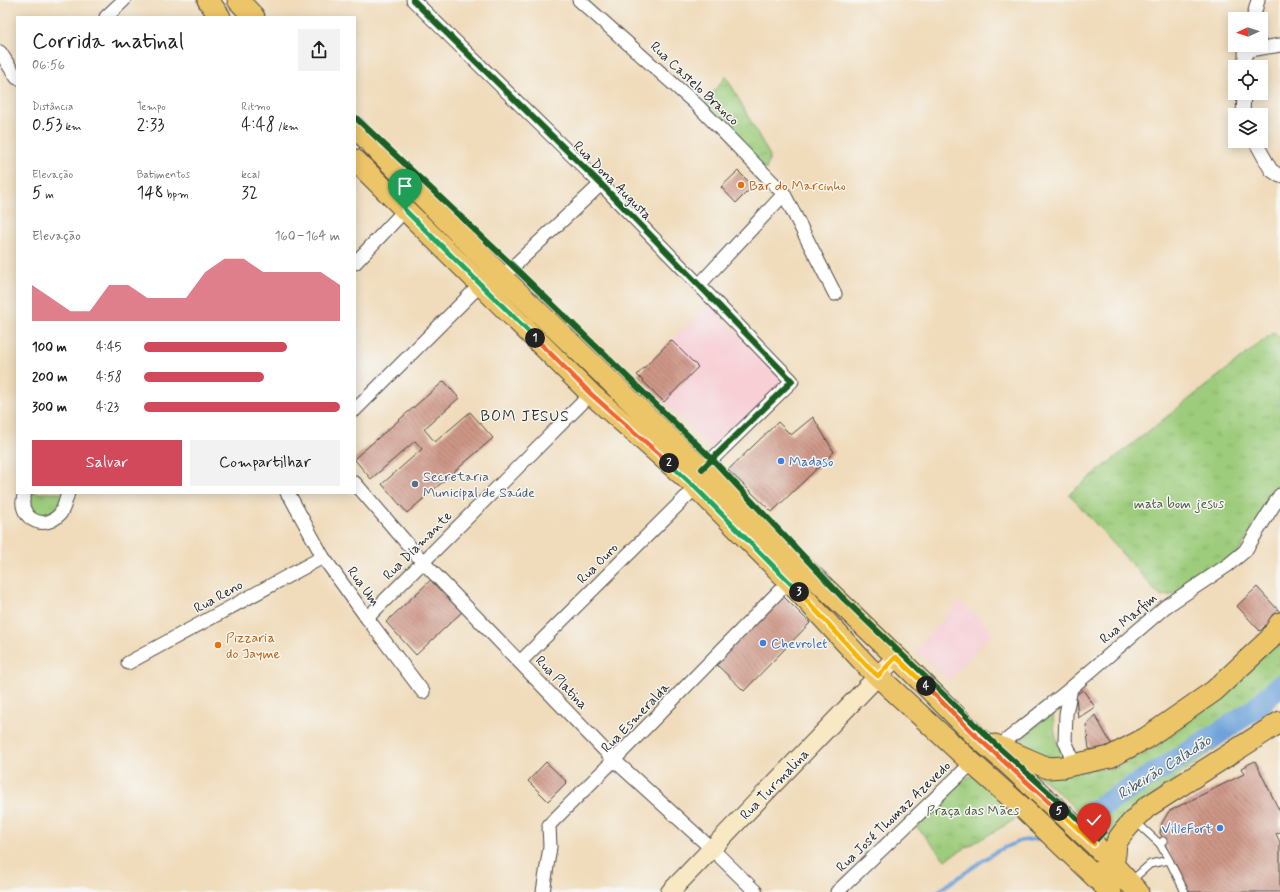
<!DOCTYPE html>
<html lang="pt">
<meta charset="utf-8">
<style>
body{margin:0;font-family:Mynerve,sans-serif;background:#f2f2f2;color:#202124;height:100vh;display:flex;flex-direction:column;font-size:15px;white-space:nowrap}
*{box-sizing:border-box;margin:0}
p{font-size:13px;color:#757577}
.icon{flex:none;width:22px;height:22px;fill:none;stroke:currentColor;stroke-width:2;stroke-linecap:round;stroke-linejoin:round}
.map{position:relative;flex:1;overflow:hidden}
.sheet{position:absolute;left:16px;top:16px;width:340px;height:478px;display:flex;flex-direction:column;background:#fff;border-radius:0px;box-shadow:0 2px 10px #0003}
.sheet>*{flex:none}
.needle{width:26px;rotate:266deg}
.controls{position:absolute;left:1228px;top:12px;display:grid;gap:8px}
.controls a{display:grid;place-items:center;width:40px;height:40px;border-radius:0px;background:#fff;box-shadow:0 2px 10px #0003;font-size:20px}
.pin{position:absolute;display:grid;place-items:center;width:34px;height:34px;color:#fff;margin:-41px -17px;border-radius:50% 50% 50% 0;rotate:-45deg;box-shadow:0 0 4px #0007}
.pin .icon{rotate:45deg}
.km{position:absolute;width:20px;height:20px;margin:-10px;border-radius:50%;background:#222;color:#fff;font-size:11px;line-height:20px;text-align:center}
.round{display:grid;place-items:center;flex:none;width:42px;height:42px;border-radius:0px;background:#f2f2f2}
.summary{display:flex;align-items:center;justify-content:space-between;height:68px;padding:0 16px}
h1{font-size:22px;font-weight:600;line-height:30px}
.metrics{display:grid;grid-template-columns:repeat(3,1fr);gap:6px;height:68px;padding:4px 16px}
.metrics div{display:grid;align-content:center}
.metrics b{font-size:17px;font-weight:600}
.metrics small{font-size:11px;font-weight:400}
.metrics p{font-size:11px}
.chart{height:112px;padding:8px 16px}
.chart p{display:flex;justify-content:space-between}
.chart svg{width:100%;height:72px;margin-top:4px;fill:#d1495b;opacity:.7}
.button{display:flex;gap:8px;margin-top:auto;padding:8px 16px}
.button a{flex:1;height:46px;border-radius:0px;background:#d1495b;color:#fff;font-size:16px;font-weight:600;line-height:46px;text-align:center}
.button a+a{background:#f2f2f2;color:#202124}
ul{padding:0 16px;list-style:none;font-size:13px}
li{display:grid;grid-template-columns:64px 48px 1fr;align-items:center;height:30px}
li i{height:10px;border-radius:5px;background:#d1495b}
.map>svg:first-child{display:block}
</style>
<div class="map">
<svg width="1280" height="892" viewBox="0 0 1280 892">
<defs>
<pattern id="park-tufts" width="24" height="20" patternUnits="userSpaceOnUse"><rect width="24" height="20" fill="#9dcc7b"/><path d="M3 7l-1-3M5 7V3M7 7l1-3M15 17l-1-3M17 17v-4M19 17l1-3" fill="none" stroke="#87af6a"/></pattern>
<pattern id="building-back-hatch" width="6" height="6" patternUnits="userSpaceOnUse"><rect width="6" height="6" fill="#ce9686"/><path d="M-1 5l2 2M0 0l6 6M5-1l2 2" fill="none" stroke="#a77b6e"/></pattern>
</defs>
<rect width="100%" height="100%" fill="#f6f6f2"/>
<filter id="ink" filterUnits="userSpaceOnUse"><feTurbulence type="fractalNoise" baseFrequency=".025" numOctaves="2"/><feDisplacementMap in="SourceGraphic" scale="8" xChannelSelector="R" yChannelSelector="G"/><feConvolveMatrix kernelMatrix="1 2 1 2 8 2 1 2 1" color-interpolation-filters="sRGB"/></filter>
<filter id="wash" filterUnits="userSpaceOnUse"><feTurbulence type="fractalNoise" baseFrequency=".012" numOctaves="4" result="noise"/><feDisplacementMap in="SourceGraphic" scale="16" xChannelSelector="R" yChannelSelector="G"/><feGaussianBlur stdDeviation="0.9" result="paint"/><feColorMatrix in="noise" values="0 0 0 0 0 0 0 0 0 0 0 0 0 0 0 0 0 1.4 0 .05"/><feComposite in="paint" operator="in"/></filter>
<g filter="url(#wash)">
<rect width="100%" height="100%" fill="#f0dcbb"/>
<!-- built -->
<g fill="#f7cfd5">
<path d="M708 304 788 384 717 455 637 375Z"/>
<path d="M960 601 993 632 949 680 915 650Z"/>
</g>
<!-- park -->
<g fill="url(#park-tufts)" stroke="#647c53">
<path d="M726 76 770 156 766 170 704 104Z"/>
<path d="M1274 332 1280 337V484L1236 556 1179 594 1160 596 1069 494Z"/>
<path d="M29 493H64L57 511 39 519 28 509Z"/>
<path d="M1280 633V695L1259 716 1155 794 1114 848 1061 795 1020 759 1081 767 1111 770 1154 748 1220 698Z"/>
<path d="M1053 711C1053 730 1057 746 1066 763L1022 752 1019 742Z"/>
<path d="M971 776 977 777 1021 816 945 860 915 825 962 780Z"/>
</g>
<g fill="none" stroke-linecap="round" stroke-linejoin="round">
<!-- stream -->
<g stroke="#6da2da" stroke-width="3.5">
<path d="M1078 821 1092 812"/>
<path d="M937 892 997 851 1020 841 1045 838"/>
</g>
<!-- river -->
<path stroke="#6da2da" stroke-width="22" d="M1092 812 1213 737 1255 709 1280 685"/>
</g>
<g id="blocks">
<!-- building -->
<g fill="url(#building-back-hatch)">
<path d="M738 171 753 186 736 203 721 187Z"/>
<path d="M671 340 698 367 664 402 637 375Z"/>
<path d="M444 381 459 398 424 429 435 442 470 412 493 438 407 513 382 484 422 449 415 441 371 479 355 460V458Z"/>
<path d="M813 417 834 452 772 512 728 470 778 422 791 435Z"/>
<path d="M434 577 464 610 416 655 386 622Z"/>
<path d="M1257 587 1280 612 1260 631 1237 606Z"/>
<path d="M782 595 810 623 744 691 716 664Z"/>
<path d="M1083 690 1095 707 1078 718 1076 695Z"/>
<path d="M1095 715 1113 747 1099 750 1089 749 1086 725Z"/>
<path d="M1255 761 1280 812V832L1276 834 1280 842V892H1187L1160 833 1162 823 1169 811 1244 774 1241 768Z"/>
<path d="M546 762 567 782 548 801 528 781Z"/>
</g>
</g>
</g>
<g filter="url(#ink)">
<use href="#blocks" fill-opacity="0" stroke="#494641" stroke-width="1"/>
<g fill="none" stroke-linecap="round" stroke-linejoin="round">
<defs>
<g id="lane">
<path d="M1136 822 1160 844 1163 841"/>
<path d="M1160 844 1169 860"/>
<path d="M1131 881 1150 864 1169 860 1185 892"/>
</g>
<g id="street">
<path d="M413 0 601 184 792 381 702 469"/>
<path d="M579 0 698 106 784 194 835 294"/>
<path d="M106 17 124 0"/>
<path d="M1253 19 1258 0"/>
<path d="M1245 51 1280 45"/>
<path d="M0 52 17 78"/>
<path d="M1244 67 1246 45"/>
<path d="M1243 115 1244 93"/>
<path d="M1255 141 1271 170 1280 176"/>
<path d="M355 263 405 210"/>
<path d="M502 277 601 184"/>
<path d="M699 285 784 194"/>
<path d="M355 410 481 284"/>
<path d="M355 483 423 562 614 760 712 849 756 892"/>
<path d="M25 493C15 515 42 534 60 514 64 509 66 499 68 493"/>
<path d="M287 493 291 498 323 557 367 618 423 692"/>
<path d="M367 618 591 394"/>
<path d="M520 662 696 487"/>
<path d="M128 663 323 557"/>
<path d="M1071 688 1066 714 1065 741 1075 765"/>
<path d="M1000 752 998 747 1071 688 1165 607 1228 565 1245 551 1280 495"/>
<path d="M543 892 550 847 549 825 614 760 789 581"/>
<path d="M837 892 972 763"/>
</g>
<path id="secondary" d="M670 892 896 657"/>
<g id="primary">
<path d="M208 0 220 17"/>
<path d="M238 0 254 17"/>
<path d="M355 127 502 277 905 665 977 737 1006 762 1094 844 1138 892"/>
<path d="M355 160 591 394 696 487 789 581 868 667 972 763 1026 811 1111 892"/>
<path d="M995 745 1048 768 1063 767 1110 757 1146 738 1214 691 1270 639 1280 623"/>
<path d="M1103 869C1121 862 1112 848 1118 840 1125 828 1137 817 1147 807L1280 722"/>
</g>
</defs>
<!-- lane casing -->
<use href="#lane" stroke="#494641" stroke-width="9"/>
<!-- street casing -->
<use href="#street" stroke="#494641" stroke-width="15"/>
<!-- secondary casing -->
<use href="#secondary" stroke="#494641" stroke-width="20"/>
<!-- primary casing -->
<use href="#primary" stroke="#494641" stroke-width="23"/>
<!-- lane -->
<use href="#lane" stroke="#fff" stroke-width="7"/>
<!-- street -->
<use href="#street" stroke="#fff" stroke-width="13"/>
<!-- secondary -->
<use href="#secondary" stroke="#f8e8c3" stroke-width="18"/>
<!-- primary -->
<use href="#primary" stroke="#edc569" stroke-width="21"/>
<defs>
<g id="cycleway">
<path d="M413 0 601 184 792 381 702 469"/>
<path d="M355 117 513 266 712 459 842 597 998 747 1070 812 1096 840 1104 831"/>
</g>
</defs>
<!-- cycleway casing -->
<use href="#cycleway" stroke="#f6f6f2" stroke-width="8"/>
<!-- cycleway -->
<use href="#cycleway" stroke="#1b5e20" stroke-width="6"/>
</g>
</g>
<g fill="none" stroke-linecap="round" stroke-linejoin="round" filter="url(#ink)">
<defs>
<path id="split-1" d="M405 210 535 338"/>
<path id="split-2" d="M535 338 591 394 669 463"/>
<path id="split-3" d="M669 463 696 488 799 592"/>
<path id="split-4" d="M799 592 868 667 878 676 896 657 926 686"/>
<path id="split-5" d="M926 686 977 737 1059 811"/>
<path id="split-6" d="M1059 811 1094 844"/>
</defs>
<!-- split-1 casing -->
<use href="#split-1" stroke="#fff" stroke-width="8"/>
<!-- split-2 casing -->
<use href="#split-2" stroke="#fff" stroke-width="8"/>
<!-- split-3 casing -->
<use href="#split-3" stroke="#fff" stroke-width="8"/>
<!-- split-4 casing -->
<use href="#split-4" stroke="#fff" stroke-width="8"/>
<!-- split-5 casing -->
<use href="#split-5" stroke="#fff" stroke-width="8"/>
<!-- split-6 casing -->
<use href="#split-6" stroke="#fff" stroke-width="8"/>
<!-- split-1 -->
<use href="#split-1" stroke="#22a559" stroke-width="5"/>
<!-- split-2 -->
<use href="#split-2" stroke="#f0652b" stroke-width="5"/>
<!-- split-3 -->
<use href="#split-3" stroke="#22a559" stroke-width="5"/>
<!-- split-4 -->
<use href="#split-4" stroke="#f5b400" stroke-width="5"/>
<!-- split-5 -->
<use href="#split-5" stroke="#f0652b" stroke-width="5"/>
<!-- split-6 -->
<use href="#split-6" stroke="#f5b400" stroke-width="5"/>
</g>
<!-- markers -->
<g fill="#e8710a" stroke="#f6f6f2" stroke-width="1.5">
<circle cx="741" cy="185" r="4"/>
<circle cx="218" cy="645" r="4"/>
</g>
<g fill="#3f7fe0" stroke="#f6f6f2" stroke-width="1.5">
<circle cx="781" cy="461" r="4"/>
<circle cx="763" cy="643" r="4"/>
<circle cx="1220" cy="828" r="4"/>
</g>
<circle fill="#5c6f8a" stroke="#f6f6f2" stroke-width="1.5" cx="415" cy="484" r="4"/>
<g text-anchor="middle" stroke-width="3" stroke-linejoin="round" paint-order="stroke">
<!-- street labels -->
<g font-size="14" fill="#2b2b2b" stroke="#f6f6f2">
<text transform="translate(695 83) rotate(43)" y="5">Rua Castelo Branco</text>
<text transform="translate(613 180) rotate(45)" y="5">Rua Dona Augusta</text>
<text transform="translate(417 545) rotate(-45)" y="5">Rua Diamante</text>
<text transform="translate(597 563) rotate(-45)" y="5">Rua Ouro</text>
<text transform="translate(364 586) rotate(54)" y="5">Rua Um</text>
<text transform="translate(218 596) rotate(-29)" y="5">Rua Reno</text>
<text transform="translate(1128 618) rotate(-40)" y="5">Rua Marfim</text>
<text transform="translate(562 682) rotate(46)" y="5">Rua Platina</text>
<text transform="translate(635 717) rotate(-46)" y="5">Rua Esmeralda</text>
<text transform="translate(774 784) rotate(-46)" y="5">Rua Turmalina</text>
<text transform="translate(893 816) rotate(-44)" y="5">Rua José Thomaz Azevedo</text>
</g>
<!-- food labels -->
<g font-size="14" fill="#c56008" stroke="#f6f6f2" text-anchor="start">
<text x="749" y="190">Bar do Marcinho</text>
<text x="226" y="642">Pizzaria<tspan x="226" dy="16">do Jayme</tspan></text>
</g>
<!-- shop labels -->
<g font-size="14" fill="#366cbe" stroke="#f6f6f2" text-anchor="start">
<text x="789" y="466">Madaso</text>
<text x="771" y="648">Chevrolet</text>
<text x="1212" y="833" text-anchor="end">VilleFort</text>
</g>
<!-- service labels -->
<g font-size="14" fill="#4e5e75" stroke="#f6f6f2" text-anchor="start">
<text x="423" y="481">Secretaria<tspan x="423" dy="16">Municipal de Saúde</tspan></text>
</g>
<!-- park labels -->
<g font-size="14" fill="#4d5b43" stroke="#f6f6f2">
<text x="1179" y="508">mata bom jesus</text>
<text x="973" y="815">Praça das Mães</text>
</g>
<!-- neighbourhood labels -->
<g font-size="15" letter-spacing="1" fill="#2b2b2b" stroke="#f6f6f2">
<text x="525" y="421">BOM JESUS</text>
</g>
<!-- water labels -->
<g font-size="15" font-style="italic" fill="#425568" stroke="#f6f6f2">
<text transform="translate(1164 767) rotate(-32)" y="5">Ribeirão Caladão</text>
</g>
</g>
</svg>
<div class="controls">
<a><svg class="needle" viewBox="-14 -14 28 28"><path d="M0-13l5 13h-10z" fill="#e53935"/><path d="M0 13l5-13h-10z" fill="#757577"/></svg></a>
<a><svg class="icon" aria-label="locate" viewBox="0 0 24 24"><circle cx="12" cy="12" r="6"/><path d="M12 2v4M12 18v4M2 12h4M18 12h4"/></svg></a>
<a><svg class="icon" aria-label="layers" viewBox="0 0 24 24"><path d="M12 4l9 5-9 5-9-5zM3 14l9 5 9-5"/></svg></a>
</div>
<div class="pin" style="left:405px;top:210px;background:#1e9e55"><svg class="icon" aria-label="arrive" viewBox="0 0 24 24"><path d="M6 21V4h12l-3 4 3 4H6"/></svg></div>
<div class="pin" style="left:1094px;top:844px;background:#d93025"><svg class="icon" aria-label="check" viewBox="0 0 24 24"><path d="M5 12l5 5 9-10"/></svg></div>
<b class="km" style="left:535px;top:338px">1</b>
<b class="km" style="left:669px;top:463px">2</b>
<b class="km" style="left:799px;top:592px">3</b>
<b class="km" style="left:926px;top:686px">4</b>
<b class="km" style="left:1059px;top:811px">5</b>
<section class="sheet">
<div class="summary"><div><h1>Corrida matinal</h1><p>06:56</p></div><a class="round"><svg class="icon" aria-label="share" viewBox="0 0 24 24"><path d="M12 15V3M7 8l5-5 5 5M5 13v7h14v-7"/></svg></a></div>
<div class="metrics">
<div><p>Distância</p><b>0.53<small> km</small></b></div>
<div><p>Tempo</p><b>2:33</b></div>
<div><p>Ritmo</p><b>4:48<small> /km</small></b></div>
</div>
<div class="metrics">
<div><p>Elevação</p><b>5<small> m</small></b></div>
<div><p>Batimentos</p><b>148<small> bpm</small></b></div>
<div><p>kcal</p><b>32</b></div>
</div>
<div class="chart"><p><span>Elevação</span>160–164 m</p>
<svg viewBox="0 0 160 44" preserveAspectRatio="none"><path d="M0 44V22L10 30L20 38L30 38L40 22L50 22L60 30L70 30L80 30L90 14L100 6L110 6L120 14L130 14L140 14L150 14L160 22V44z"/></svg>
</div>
<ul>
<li><b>100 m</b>4:45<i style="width:73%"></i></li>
<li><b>200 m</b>4:58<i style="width:61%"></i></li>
<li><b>300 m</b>4:23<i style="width:100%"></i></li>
</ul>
<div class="button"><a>Salvar</a><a>Compartilhar</a></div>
</section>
</div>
